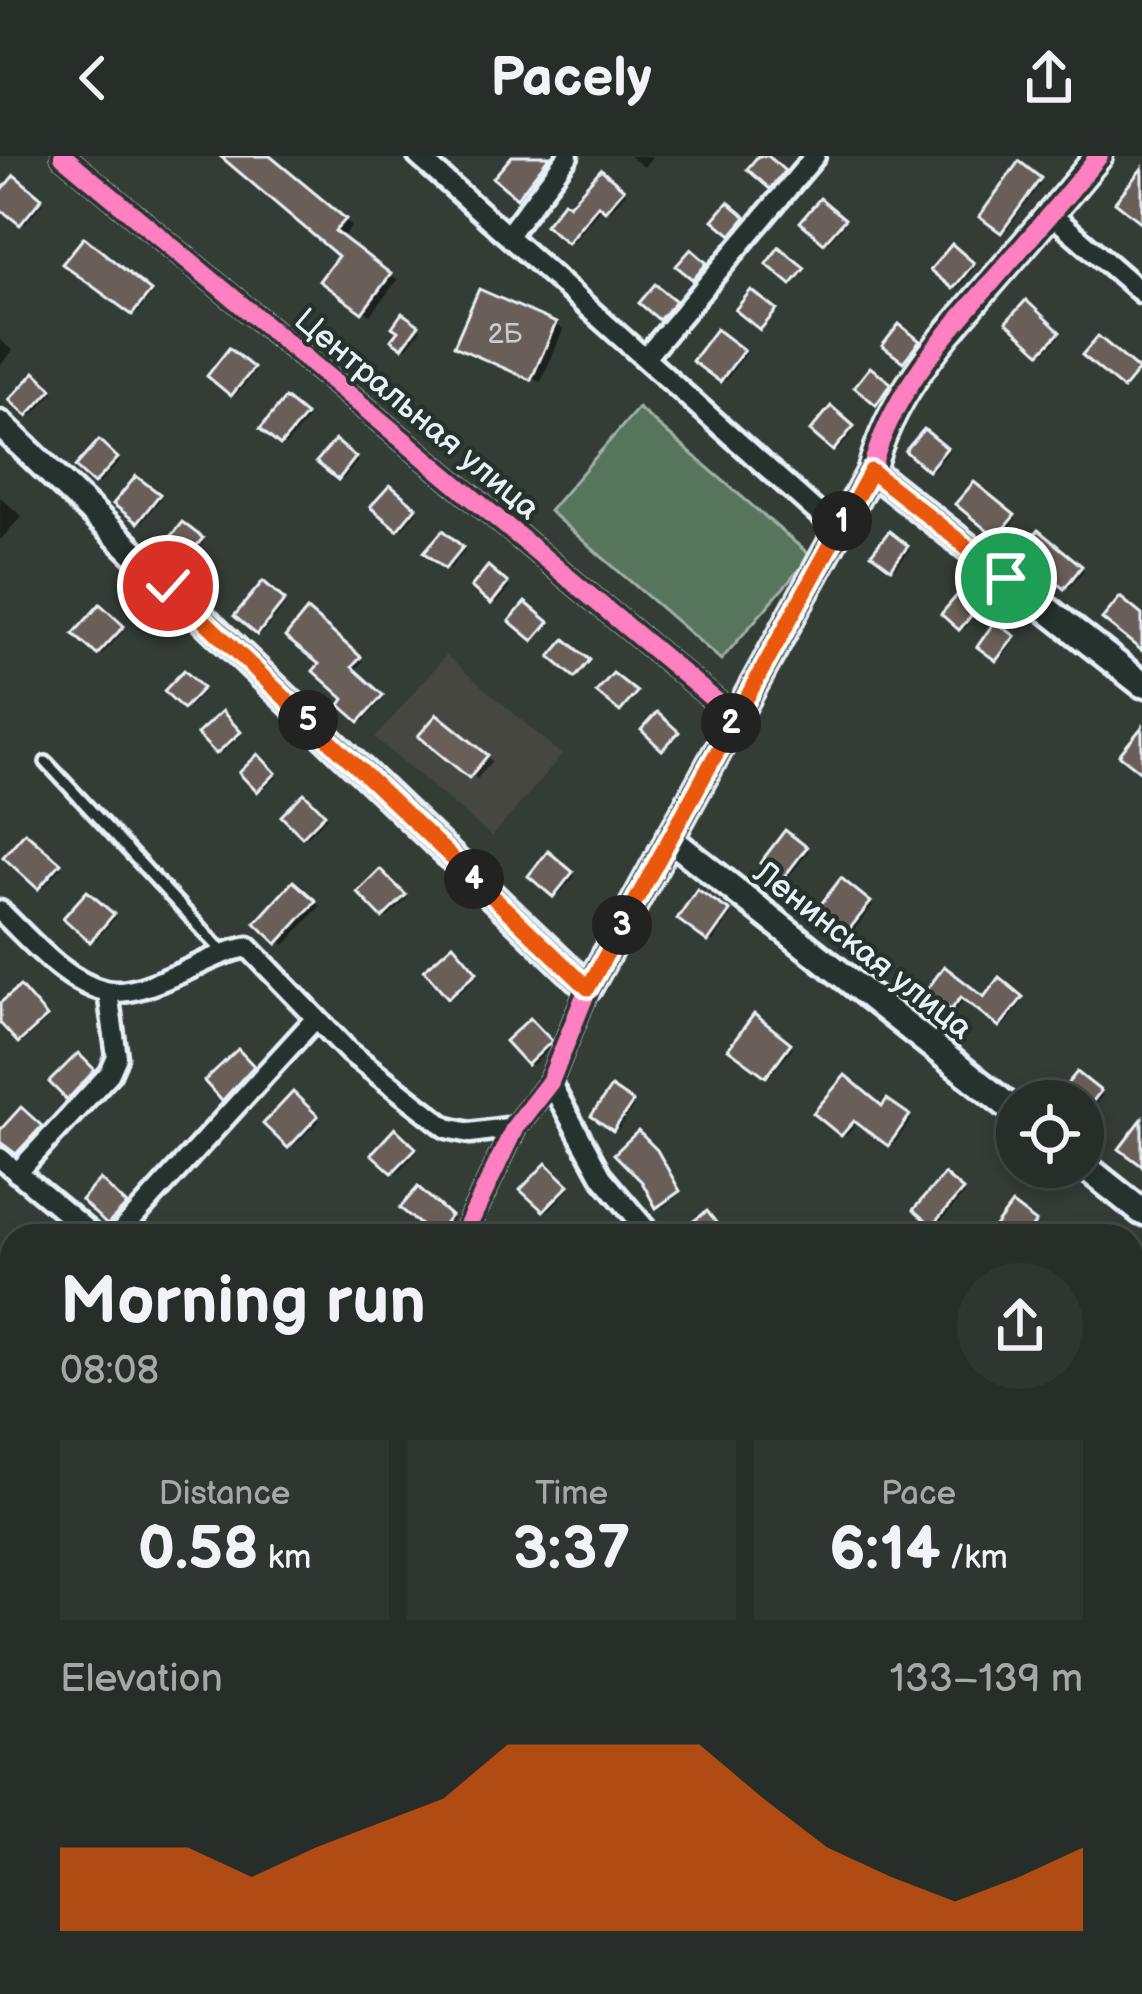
<!DOCTYPE html>
<meta charset="utf-8">
<style>
body{margin:0;font-family:"Balsamiq Sans",sans-serif;background:#2f3530;color:#f1f3f6;height:100vh;display:flex;flex-direction:column;font-size:45px;white-space:nowrap}
*{box-sizing:border-box;margin:0}
p{font-size:39px;color:#a4a8a8}
.icon{flex:none;width:66px;height:66px;fill:none;stroke:currentColor;stroke-width:2;stroke-linecap:round;stroke-linejoin:round}
.map{position:relative;flex:1;overflow:hidden}
.drawer{position:absolute;left:0px;top:1068px;width:1143px;height:771px;display:flex;flex-direction:column;background:#272d28;border-radius:36px 36px 0 0;box-shadow:0 6px 18px #0003,0 0 0 3px #434945}
.drawer>*{flex:none}
.buttons{position:absolute;left:996px;top:924px;display:grid;gap:24px}
.buttons a{display:grid;place-items:center;width:108px;height:108px;border-radius:50%;background:#272d28;box-shadow:0 6px 18px #0003,0 0 0 3px #434945;font-size:60px}
.pin{position:absolute;display:grid;place-items:center;width:102px;height:102px;color:#fff;margin:-51px;border:6px solid #fff;border-radius:50%;box-shadow:0 3px 12px #0007}
.km{position:absolute;width:60px;height:60px;margin:-30px;border-radius:50%;background:#222;color:#fff;font-size:33px;line-height:60px;text-align:center}
.round{display:grid;place-items:center;flex:none;width:126px;height:126px;border-radius:63px;background:#2f3530}
.summary{display:flex;align-items:center;justify-content:space-between;height:204px;padding:0 60px}
h1{font-size:66px;font-weight:700;line-height:90px}
.stats{display:grid;grid-template-columns:repeat(3,1fr);gap:18px;height:204px;padding:12px 60px}
.stats div{display:grid;align-content:center;border-radius:0px;background:#2f3530;text-align:center}
.stats b{font-size:60px;font-weight:700}
.stats small{font-size:33px;font-weight:400}
.stats p{font-size:33px}
.chart{height:336px;padding:24px 60px}
.chart p{display:flex;justify-content:space-between}
.chart svg{width:100%;height:216px;margin-top:12px;fill:#ea580c;opacity:.7}
header{display:flex;justify-content:space-between;align-items:center;height:156px;padding:0 60px;background:#272d28;font-size:54px;font-weight:700}
.map>svg:first-child{display:block}
</style>
<header><svg class="icon" aria-label="back" viewBox="0 0 24 24"><path d="M15 5l-7 7 7 7"/></svg>Pacely<svg class="icon" aria-label="share" viewBox="0 0 24 24"><path d="M12 15V3M7 8l5-5 5 5M5 13v7h14v-7"/></svg></header>
<div class="map">
<svg width="1142" height="1838" viewBox="0 0 1142 1838">
<rect width="100%" height="100%" fill="#343c36"/>
<filter id="ink" filterUnits="userSpaceOnUse"><feTurbulence type="fractalNoise" baseFrequency=".00833" numOctaves="2"/><feDisplacementMap in="SourceGraphic" scale="24" xChannelSelector="R" yChannelSelector="G"/><feConvolveMatrix kernelMatrix="1 2 1 2 8 2 1 2 1" color-interpolation-filters="sRGB"/></filter>
<g filter="url(#ink)">
<!-- built -->
<path fill="#444640" d="M446 499 562 599 492 681 375 582Z"/>
<!-- green -->
<g fill="#57745c" stroke="#a0b2aa" stroke-width="3">
<path d="M638 252 811 400 721 504 549 355Z"/>
<path d="M0 1255 12 1261V1827H254L257 1838H0Z"/>
</g>
<!-- shadow -->
<g fill="#0007">
<path d="M225 0H269L352 70 342 82 397 124 371 159 363 154 342 99Z"/>
<path d="M515 0H555L522 41 498 21Z"/>
<path d="M629 0H652L644 11Z"/>
<path d="M1020 9 1042 26 1005 76 983 61Z"/>
<path d="M604 18 626 37 610 55 603 49 572 86 549 68Z"/>
<path d="M14 23 43 46 25 68 0 49V41Z"/>
<path d="M821 46 846 66 829 86 804 66Z"/>
<path d="M84 85 152 138 137 158 90 123Z"/>
<path d="M952 92 976 110 958 132 935 114Z"/>
<path d="M1030 150 1061 179 1045 196 1042 194Z"/>
<path d="M403 161 421 173 407 192 395 184Z"/>
<path d="M555 169 563 174 541 226 466 194Z"/>
<path d="M717 177 746 198 725 225 696 204Z"/>
<path d="M0 184 13 195 0 209Z"/>
<path d="M230 196 255 216 236 239 211 220Z"/>
<path d="M870 215 893 231 881 248 858 231Z"/>
<path d="M39 222 54 236 32 260 29 258Z"/>
<path d="M286 246 308 263 285 290 264 273Z"/>
<path d="M831 254 855 273 838 294 814 275Z"/>
<path d="M925 276 949 295 933 314 909 295Z"/>
<path d="M335 288 358 305 343 323 321 306Z"/>
<path d="M103 290 120 305 99 328 95 326Z"/>
<path d="M137 323 161 342 142 366 118 348Z"/>
<path d="M975 329 1016 363 1001 382 959 348Z"/>
<path d="M394 334 418 355 402 373 374 351Z"/>
<path d="M0 341 22 360 0 384Z"/>
<path d="M183 370 204 386 186 408 165 392Z"/>
<path d="M443 378 465 394 450 413 428 396Z"/>
<path d="M1039 378 1084 414 1069 432 1066 430Z"/>
<path d="M890 379 910 394 896 412 875 398Z"/>
<path d="M489 414 510 431 496 447 476 431Z"/>
<path d="M263 429 287 447 262 478 238 460Z"/>
<path d="M960 440 979 455 964 473 945 458Z"/>
<path d="M104 453 125 473 102 499 99 497Z"/>
<path d="M310 460 363 505 354 515 384 542 364 565 323 508Z"/>
<path d="M996 469 1016 483 1001 504 981 490Z"/>
<path d="M188 520 204 535 188 552 185 550Z"/>
<path d="M226 561 242 579 221 598 218 596Z"/>
<path d="M443 565 492 605 477 623 471 619Z"/>
<path d="M262 604 278 620 262 635 259 634Z"/>
<path d="M308 642 327 661 307 681 304 679Z"/>
<path d="M786 678 809 695 787 723 764 706Z"/>
<path d="M29 681 62 711 43 732 39 730Z"/>
<path d="M549 699 575 720 557 740 532 720Z"/>
<path d="M384 719 407 743 387 762 384 760Z"/>
<path d="M842 726 873 750 853 775 822 751Z"/>
<path d="M300 732 320 750 285 789 279 785Z"/>
<path d="M698 737 731 759 713 786 681 762Z"/>
<path d="M91 741 115 762 95 785 92 783Z"/>
<path d="M456 794 479 819 454 841 450 839Z"/>
<path d="M1000 825 1024 844 1004 870 966 841 956 854 930 834 985 844Z"/>
<path d="M24 835 48 864 23 886 0 862V851Z"/>
<path d="M755 862 793 891 770 920 732 892Z"/>
<path d="M534 867 554 888 533 909 509 886Z"/>
<path d="M241 899 255 914 227 944 224 942Z"/>
<path d="M82 903 96 917 72 943 69 941Z"/>
<path d="M1078 919 1103 939 1085 960 1083 945H1065Z"/>
<path d="M612 935 634 950 618 974 596 959Z"/>
<path d="M297 942 320 964 293 991 290 989Z"/>
<path d="M888 947 912 963 893 989 859 965 846 980 817 957 883 953Z"/>
<path d="M25 957 43 974 21 997 0 979Z"/>
<path d="M399 978 418 995 397 1017 375 998Z"/>
<path d="M642 980 660 999 681 1037 662 1052Z"/>
<path d="M550 1012 570 1032 548 1055 545 1053Z"/>
<path d="M945 1022 964 1038 937 1070 918 1054Z"/>
<path d="M104 1029 129 1052 113 1069 85 1044Z"/>
<path d="M422 1037 453 1063 438 1080 404 1052Z"/>
<path d="M598 1066 601 1068 614 1080H583Z"/>
<path d="M12 1084V1111L0 1101Z"/>
<path d="M1142 1160V1185L1131 1177Z"/>
<path d="M1131 1637 1142 1644V1676L1131 1670Z"/>
</g>
<!-- building -->
<g fill="#6a5e59" stroke="#e8f1f8" stroke-width="3">
<path d="M220 0H270L346 63 335 75 391 118 362 157 319 125 338 100Z"/>
<path d="M512 0H550L517 42 493 22Z"/>
<path d="M758 0H768L785 15 770 33 747 13Z"/>
<path d="M1019 5 1041 22 1001 77 979 61Z"/>
<path d="M1142 12V67L1115 46Z"/>
<path d="M601 13 624 33 605 55 598 49 567 87 545 69 564 45 569 49Z"/>
<path d="M14 19 42 42 20 69 0 53V36Z"/>
<path d="M820 42 845 63 824 87 800 66Z"/>
<path d="M728 46 746 61 731 79 713 64Z"/>
<path d="M84 81 151 135 132 159 62 108Z"/>
<path d="M952 88 974 107 953 133 930 114Z"/>
<path d="M779 91 805 112 791 129 766 108Z"/>
<path d="M691 93 707 107 693 124 676 110Z"/>
<path d="M655 128 676 145 659 164 639 147Z"/>
<path d="M479 133 556 167 531 224 454 190Z"/>
<path d="M751 134 777 154 760 174 735 154Z"/>
<path d="M1026 144 1060 176 1040 197 1006 166Z"/>
<path d="M402 157 419 169 402 192 391 184 398 175 392 171Z"/>
<path d="M899 168 920 185 903 206 882 190Z"/>
<path d="M716 173 744 194 720 226 692 205Z"/>
<path d="M1098 180 1139 214 1123 233 1082 199Z"/>
<path d="M229 192 254 212 231 240 207 220Z"/>
<path d="M870 211 891 227 876 249 854 231Z"/>
<path d="M35 216 52 233 27 260 9 244Z"/>
<path d="M285 242 306 259 280 290 260 273Z"/>
<path d="M831 250 854 270 833 295 810 275Z"/>
<path d="M924 273 947 292 928 315 905 295Z"/>
<path d="M99 284 118 302 94 328 75 311Z"/>
<path d="M335 284 356 301 338 324 316 306Z"/>
<path d="M136 320 160 338 137 367 113 348Z"/>
<path d="M974 326 1015 359 996 382 955 348Z"/>
<path d="M390 329 416 351 397 374 370 351Z"/>
<path d="M182 366 203 382 181 409 161 392Z"/>
<path d="M443 374 463 391 445 413 424 396Z"/>
<path d="M1038 374 1082 410 1064 433 1020 396Z"/>
<path d="M889 375 908 390 891 413 871 398Z"/>
<path d="M488 410 508 427 491 448 471 431Z"/>
<path d="M263 425 285 444 257 479 234 460Z"/>
<path d="M960 436 978 452 959 474 941 458Z"/>
<path d="M1120 441 1142 459V495L1102 463Z"/>
<path d="M525 446 549 466 533 485 509 465Z"/>
<path d="M100 448 124 470 97 499 73 478Z"/>
<path d="M307 454 361 501 352 511 383 539 359 566 340 549 344 543 313 515 319 508 285 481Z"/>
<path d="M995 465 1015 480 996 505 977 491Z"/>
<path d="M565 483 590 504 575 522 550 501Z"/>
<path d="M184 514 203 532 183 553 164 535Z"/>
<path d="M613 517 637 536 620 556 596 536Z"/>
<path d="M222 555 241 576 216 598 197 578Z"/>
<path d="M657 556 679 576 662 594 641 574Z"/>
<path d="M437 558 488 599 469 622 418 580Z"/>
<path d="M1142 571V617L1119 599Z"/>
<path d="M258 598 276 617 257 636 239 617Z"/>
<path d="M304 637 325 658 302 681 281 660Z"/>
<path d="M785 674 807 691 782 724 760 707Z"/>
<path d="M25 676 61 707 38 733 3 701Z"/>
<path d="M548 695 573 716 553 741 528 720Z"/>
<path d="M380 713 406 739 382 762 357 736Z"/>
<path d="M841 722 871 746 848 775 818 752Z"/>
<path d="M293 725 316 745 277 788 255 767Z"/>
<path d="M697 733 730 755 708 786 677 763Z"/>
<path d="M87 735 114 758 90 786 63 762Z"/>
<path d="M453 788 477 816 448 842 424 814Z"/>
<path d="M944 810 984 841 999 821 1023 841 999 871 961 841 951 854 926 835Z"/>
<path d="M20 830 47 861 18 887 0 867V847Z"/>
<path d="M754 858 791 887 766 921 728 893Z"/>
<path d="M530 862 552 885 527 909 505 885Z"/>
<path d="M238 893 254 910 222 945 204 925Z"/>
<path d="M78 897 95 914 67 944 49 926Z"/>
<path d="M1077 916 1101 935 1083 958V945H1053Z"/>
<path d="M845 919 882 950 887 943 910 959 888 990 854 965 841 980 813 957Z"/>
<path d="M611 931 633 946 613 975 591 960Z"/>
<path d="M293 936 318 960 288 992 263 968Z"/>
<path d="M21 951 42 970 16 998 0 986V974Z"/>
<path d="M1142 963V1010L1119 993Z"/>
<path d="M395 972 416 992 392 1017 371 998Z"/>
<path d="M638 975 657 994 680 1035 656 1052 642 1026 614 998Z"/>
<path d="M546 1007 569 1029 543 1055 520 1034Z"/>
<path d="M944 1018 963 1034 932 1070 913 1054Z"/>
<path d="M100 1023 127 1049 107 1069 81 1044Z"/>
<path d="M418 1031 451 1060 434 1080 400 1052Z"/>
<path d="M1012 1048 1036 1066 1026 1080H988Z"/>
<path d="M707 1055 721 1073 712 1080H673Z"/>
</g>
<g fill="none" stroke-linecap="round" stroke-linejoin="round">
<defs>
<g id="lane">
<path d="M46 606 223 796"/>
<path d="M1131 1359 1142 1339"/>
</g>
<g id="street">
<path d="M63 0 735 561"/>
<path d="M418 0 837 374"/>
<path d="M1051 58 1142 137"/>
<path d="M508 79 568 0"/>
<path d="M645 202 815 0"/>
<path d="M0 755C29 782 64 826 105 835 128 840 156 827 178 818 202 808 221 796 248 791L349 896 447 972 470 977 515 971"/>
<path d="M550 926 602 1021 652 1080"/>
<path d="M0 1002 94 1080"/>
<path d="M17 1017 110 917 117 901 108 836"/>
<path d="M117 1080 316 862"/>
<path d="M463 1080 515 971 550 926 588 832"/>
<path d="M1131 1540 1142 1548"/>
</g>
<g id="secondary">
<path d="M0 268 588 832 871 315C891 237 944 181 996 121 1031 81 1065 41 1099 0"/>
<path d="M871 315 1142 528"/>
<path d="M669 682 1017 957"/>
<path d="M1083 1009 1142 1056"/>
</g>
</defs>
<!-- lane casing -->
<use href="#lane" stroke="#e8f1f8" stroke-width="18"/>
<!-- street casing -->
<use href="#street" stroke="#e8f1f8" stroke-width="27"/>
<!-- secondary casing -->
<use href="#secondary" stroke="#e8f1f8" stroke-width="33"/>
<!-- lane -->
<use href="#lane" stroke="#26332d" stroke-width="9"/>
<!-- street -->
<use href="#street" stroke="#26332d" stroke-width="18"/>
<!-- secondary -->
<use href="#secondary" stroke="#26332d" stroke-width="24"/>
<defs>
<g id="cycleway">
<path d="M63 0 735 561"/>
<path d="M463 1080 515 971 550 926 588 832 871 315C891 237 944 181 996 121 1031 81 1065 41 1099 0"/>
</g>
</defs>
<!-- cycleway casing -->
<use href="#cycleway" stroke="#26332d" stroke-width="26"/>
<!-- cycleway -->
<use href="#cycleway" stroke="#ff80c0" stroke-width="18"/>
</g>
</g>
<g fill="none" stroke-linecap="round" stroke-linejoin="round" filter="url(#ink)">
<defs>
<path id="route" d="M168 430 588 832 871 315 1006 422"/>
</defs>
<!-- route casing -->
<use href="#route" stroke="#fff" stroke-width="24"/>
<!-- route -->
<use href="#route" stroke="#ea580c" stroke-width="15"/>
</g>
<g text-anchor="middle" stroke-width="9" stroke-linejoin="round" paint-order="stroke">
<!-- number labels -->
<g font-size="27" fill="#c8ccd0">
<text x="505" y="187">2Б</text>
</g>
<!-- street labels -->
<g font-size="33" fill="#e8f1f8" stroke="#26332d">
<text transform="translate(418 257) rotate(40)" y="12">Центральная улица</text>
<text transform="translate(864 793) rotate(38)" y="12">Ленинская улица</text>
</g>
</g>
</svg>
<div class="buttons">
<a><svg class="icon" aria-label="locate" viewBox="0 0 24 24"><circle cx="12" cy="12" r="6"/><path d="M12 2v4M12 18v4M2 12h4M18 12h4"/></svg></a>
</div>
<div class="pin" style="left:1006px;top:422px;background:#1e9e55"><svg class="icon" aria-label="arrive" viewBox="0 0 24 24"><path d="M6 21V4h12l-3 4 3 4H6"/></svg></div>
<div class="pin" style="left:168px;top:430px;background:#d93025"><svg class="icon" aria-label="check" viewBox="0 0 24 24"><path d="M5 12l5 5 9-10"/></svg></div>
<b class="km" style="left:842px;top:365px">1</b>
<b class="km" style="left:731px;top:567px">2</b>
<b class="km" style="left:622px;top:769px">3</b>
<b class="km" style="left:474px;top:723px">4</b>
<b class="km" style="left:308px;top:564px">5</b>
<section class="drawer">
<div class="summary"><div><h1>Morning run</h1><p>08:08</p></div><a class="round"><svg class="icon" aria-label="share" viewBox="0 0 24 24"><path d="M12 15V3M7 8l5-5 5 5M5 13v7h14v-7"/></svg></a></div>
<div class="stats">
<div><p>Distance</p><b>0.58<small> km</small></b></div>
<div><p>Time</p><b>3:37</b></div>
<div><p>Pace</p><b>6:14<small> /km</small></b></div>
</div>
<div class="chart"><p><span>Elevation</span>133–139 m</p>
<svg viewBox="0 0 160 44" preserveAspectRatio="none"><path d="M0 44V27L10 27L20 27L30 33L40 27L50 22L60 17L70 6L80 6L90 6L100 6L110 17L120 27L130 33L140 38L150 33L160 27V44z"/></svg>
</div>
</section>
</div>
